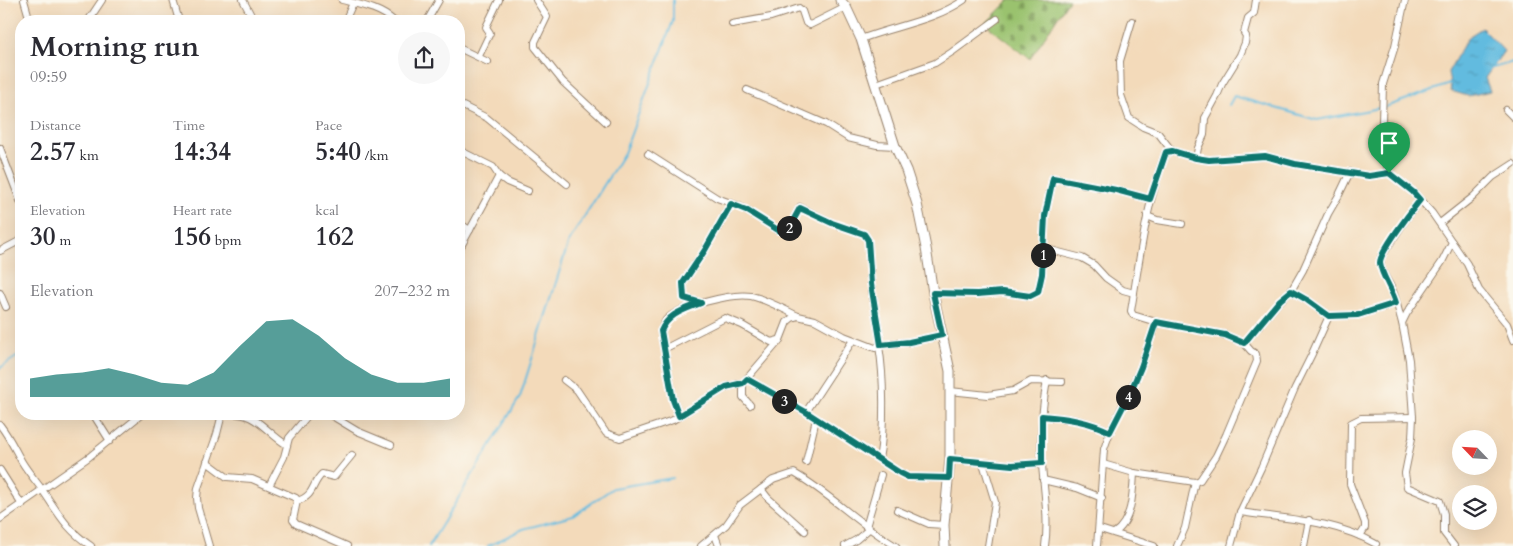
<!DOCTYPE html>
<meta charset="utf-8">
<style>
body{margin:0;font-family:Cardo,serif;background:#f7f7f7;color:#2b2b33;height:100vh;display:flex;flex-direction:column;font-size:19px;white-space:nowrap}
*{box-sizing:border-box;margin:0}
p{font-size:16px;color:#7c7c81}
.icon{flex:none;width:28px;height:28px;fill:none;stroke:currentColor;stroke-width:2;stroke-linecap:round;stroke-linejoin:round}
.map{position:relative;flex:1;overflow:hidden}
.drawer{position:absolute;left:15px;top:15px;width:450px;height:405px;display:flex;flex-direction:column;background:#fff;border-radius:20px;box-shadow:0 5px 20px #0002}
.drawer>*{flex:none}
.needle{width:32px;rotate:295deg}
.fabs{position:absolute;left:1452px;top:430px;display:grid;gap:10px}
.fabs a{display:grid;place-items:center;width:45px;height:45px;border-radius:50%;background:#fff;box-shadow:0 5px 20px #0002;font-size:25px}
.pin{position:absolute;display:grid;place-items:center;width:42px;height:42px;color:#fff;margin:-51px -21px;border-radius:50% 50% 50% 0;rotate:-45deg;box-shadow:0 0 5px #0007}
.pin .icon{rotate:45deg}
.km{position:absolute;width:25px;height:25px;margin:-12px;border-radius:50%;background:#222;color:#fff;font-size:14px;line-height:25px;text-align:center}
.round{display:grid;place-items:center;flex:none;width:52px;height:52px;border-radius:26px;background:#f7f7f7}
.headline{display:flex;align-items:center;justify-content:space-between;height:85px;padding:0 15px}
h1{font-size:28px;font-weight:700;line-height:38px}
.figures{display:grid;grid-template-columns:repeat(3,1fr);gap:8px;height:85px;padding:5px 15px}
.figures div{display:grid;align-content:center}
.figures b{font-size:25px;font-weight:700}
.figures small{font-size:14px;font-weight:400}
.figures p{font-size:14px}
.chart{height:140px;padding:10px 15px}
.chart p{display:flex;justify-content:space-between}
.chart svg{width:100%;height:90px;margin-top:5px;fill:#0f766e;opacity:.7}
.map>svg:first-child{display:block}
</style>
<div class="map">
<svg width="1513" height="546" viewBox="0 0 1513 546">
<defs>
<pattern id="cemetery-stones" width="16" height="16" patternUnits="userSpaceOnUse" patternTransform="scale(1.25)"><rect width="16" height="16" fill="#9ac26e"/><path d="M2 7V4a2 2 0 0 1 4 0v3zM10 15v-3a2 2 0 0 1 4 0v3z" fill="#7f9e5a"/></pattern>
<pattern id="water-ripples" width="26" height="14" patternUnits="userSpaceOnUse" patternTransform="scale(1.25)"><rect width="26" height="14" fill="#62bbdf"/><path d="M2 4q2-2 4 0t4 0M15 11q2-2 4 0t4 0" fill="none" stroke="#5298b4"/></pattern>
</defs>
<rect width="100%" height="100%" fill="#fbf7ec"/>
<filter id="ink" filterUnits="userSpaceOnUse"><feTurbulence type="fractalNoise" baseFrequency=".02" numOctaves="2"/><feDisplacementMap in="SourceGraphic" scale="10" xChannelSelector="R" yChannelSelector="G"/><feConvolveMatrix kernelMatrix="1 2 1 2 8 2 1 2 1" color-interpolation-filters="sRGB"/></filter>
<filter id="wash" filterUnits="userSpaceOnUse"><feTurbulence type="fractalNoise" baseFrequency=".0096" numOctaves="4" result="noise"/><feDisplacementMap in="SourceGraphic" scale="20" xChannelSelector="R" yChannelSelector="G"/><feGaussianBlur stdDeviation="1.12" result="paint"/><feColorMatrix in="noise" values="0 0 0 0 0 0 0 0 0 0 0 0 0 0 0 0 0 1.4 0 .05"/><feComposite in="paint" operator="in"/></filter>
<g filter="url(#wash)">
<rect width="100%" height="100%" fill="#f3daba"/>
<!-- cemetery -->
<path fill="url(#cemetery-stones)" stroke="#6a7646" d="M1009 0H1069L1030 59 985 24Z"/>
<!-- water -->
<path fill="url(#water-ripples)" stroke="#4e727e" d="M1482 28 1504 51 1485 78 1490 91 1468 96 1451 91 1448 72 1468 37Z"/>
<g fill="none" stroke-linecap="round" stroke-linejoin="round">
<!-- stream -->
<g stroke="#62bbdf" stroke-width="2">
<path d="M1489 69 1513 62"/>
<path d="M1229 105 1234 96 1317 120 1385 107 1450 84"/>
<path d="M0 368 21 354"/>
<path d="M429 546 520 397 569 241 624 153 673 21V0"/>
<path d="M488 546 523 529 573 516 613 488 673 478"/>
</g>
</g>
</g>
<g filter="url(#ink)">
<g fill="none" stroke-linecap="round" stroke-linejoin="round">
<defs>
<g id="street">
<path d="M24 0 30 21"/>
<path d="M173 0 179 21"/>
<path d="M243 0 254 21"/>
<path d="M342 0C361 5 379 8 394 21"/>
<path d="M536 0 547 17 535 42V47L563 82 606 122"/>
<path d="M1405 0 1395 46 1383 84 1382 123 1385 157 1389 173 1413 192 1432 213 1452 242 1442 262 1407 313 1402 323 1409 360 1413 417 1412 438 1405 473 1407 487 1440 501 1444 514V533L1454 546"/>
<path d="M88 21 102 0"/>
<path d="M345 21 353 3"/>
<path d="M427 21 439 0"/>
<path d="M1132 21 1120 61 1121 95 1129 118 1143 127 1158 133 1172 151"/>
<path d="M732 24 771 17 799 8 802 11 806 23 810 25 846 7"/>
<path d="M861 39C894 26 934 21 964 0"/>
<path d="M459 48 488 62"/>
<path d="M479 56 490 33 486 27 499 0"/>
<path d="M876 84 935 63 952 52 997 19"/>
<path d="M747 90 826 124 848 138 877 145 895 146"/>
<path d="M459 104 487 118 567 184"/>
<path d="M1506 110 1513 117"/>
<path d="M0 148 21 203"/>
<path d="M459 150 493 167 499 176 507 182 528 191"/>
<path d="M648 154 717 198 739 206 778 230 784 231 788 230 800 207 832 223 864 234 868 240 871 284 881 345"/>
<path d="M1196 158 1198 148 1204 135 1205 118 1217 96 1222 84 1240 55 1245 43 1246 36 1244 33 1248 18 1254 13 1256 0"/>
<path d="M1147 216 1157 220 1182 224"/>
<path d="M459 223 470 230"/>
<path d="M1440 223 1473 197 1493 177 1513 164"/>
<path d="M1452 242 1467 264 1479 290 1507 324 1513 340"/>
<path d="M1043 248 1082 258 1094 265 1106 278 1123 290 1134 293"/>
<path d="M459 250 499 176"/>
<path d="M0 251 21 240"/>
<path d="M1291 291 1307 300 1329 316 1358 315 1396 303"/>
<path d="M0 293 6 307"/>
<path d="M933 293 977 294 1003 292 1030 296 1038 292 1042 274 1045 216 1053 178 1116 190 1150 199"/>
<path d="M701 303 684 298 683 283 705 250 731 204"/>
<path d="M1402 323C1399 313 1397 302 1393 291 1388 280 1378 270 1381 257L1406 219 1420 200"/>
<path d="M1244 343 1280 301 1291 291 1303 270 1328 214 1339 195 1350 172"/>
<path d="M879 346C884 376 885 429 879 459"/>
<path d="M664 349 725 318 742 325 771 342 779 340"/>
<path d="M747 379 806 412 900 473 908 477 949 478"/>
<path d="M564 380 577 390 606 433 620 438 673 420 726 387 743 383"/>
<path d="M950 391 988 395 1013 391 1031 381 1062 382"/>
<path d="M750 405 743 397V383L780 340 787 322 792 318 798 316 815 320 844 336 875 348 881 345 909 342 942 335"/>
<path d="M806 412 853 340"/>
<path d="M93 414 110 441"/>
<path d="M237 414C258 415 269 435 287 445"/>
<path d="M329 414 357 431 391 445"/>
<path d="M679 416 673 399 661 331C662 328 664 323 666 320 679 306 732 293 751 296 766 299 785 310 798 316"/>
<path d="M1042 416C1066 418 1088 420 1110 432"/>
<path d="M0 425C10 438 14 448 22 462 28 472 36 481 43 491 59 514 66 529 91 546"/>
<path d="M950 459 1012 465 1042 463"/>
<path d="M207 462 227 477 252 479 296 498 297 501 293 520 296 524 347 546"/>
<path d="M806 462 816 419"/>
<path d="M983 463 995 502 988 546"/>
<path d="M1103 464 1134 473 1195 482 1200 480 1216 456 1226 435 1257 361 1256 354 1251 351 1244 343 1225 335 1156 322 1133 315 1131 311C1140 257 1146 204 1166 152L1172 151 1196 158 1209 160 1265 156 1295 164 1369 176 1389 173"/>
<path d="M0 470 22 505"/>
<path d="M1043 480 1077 488 1102 498"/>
<path d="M269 486 284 457 289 438 309 414"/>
<path d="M761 489 768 498 805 531"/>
<path d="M297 501C315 496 311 484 322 474L334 477 352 455"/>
<path d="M897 510 929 524 944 525"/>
<path d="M1240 512C1286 519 1334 520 1376 544"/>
<path d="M0 519 89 457 142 414"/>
<path d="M866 527 881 475"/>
<path d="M1100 529 1154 546"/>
<path d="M1114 533C1132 522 1133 493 1134 473"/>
<path d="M715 535 719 546"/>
<path d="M1360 536 1365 528V523L1350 484 1351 423 1361 418 1413 417"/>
<path d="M209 546 198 508 197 498 198 488 217 434 222 414"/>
<path d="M701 546 726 525 740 505 773 480 794 473C831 494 859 525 896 546"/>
<path d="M845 546 856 540 869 529"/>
<path d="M1045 546C1049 520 1044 491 1042 465 1040 437 1042 408 1047 380"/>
<path d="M1097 546 1104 449 1110 432 1141 367 1156 322"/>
<path d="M1177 546 1185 528 1195 482"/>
<path d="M1231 546 1240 512 1261 468 1295 388 1311 356 1329 316"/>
<path d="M1304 546 1309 520"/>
</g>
<path id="secondary" d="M840 0 846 7 861 39 895 146 906 170 917 204 926 248 933 293 950 371V459L944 525 945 546"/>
</defs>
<!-- street casing -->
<use href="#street" stroke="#97826c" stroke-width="8"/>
<!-- secondary casing -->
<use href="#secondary" stroke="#97826c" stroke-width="11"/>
<!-- street -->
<use href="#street" stroke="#fff" stroke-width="6"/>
<!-- secondary -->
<use href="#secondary" stroke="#fff" stroke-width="9"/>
</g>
</g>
<g fill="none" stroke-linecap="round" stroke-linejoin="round" filter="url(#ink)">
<defs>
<path id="route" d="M1172 151 1196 158 1209 160 1265 156 1295 164 1369 176 1389 173 1413 192 1420 200C1412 210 1379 253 1380 263 1381 275 1393 291 1396 303L1358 315 1329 316 1307 300 1291 291 1280 300 1244 343 1225 335 1156 322 1141 367 1130 393 1110 432C1089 421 1066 418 1042 416V463L1012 465 950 459 949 478 908 477 900 473 806 412 747 379 743 383 726 387 679 416 673 400 661 331C669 313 684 310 701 303L684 298 683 283 705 250 731 204 746 210 778 230 784 231 788 230 800 208 832 223 864 234 868 240 871 284 881 345 909 342 942 335 933 293 977 294 1003 292 1030 296 1038 292 1042 274 1045 216 1053 178 1116 190 1150 199 1166 152Z"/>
</defs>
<!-- route casing -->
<use href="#route" stroke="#fff" stroke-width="10"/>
<!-- route -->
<use href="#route" stroke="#0f766e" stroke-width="6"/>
</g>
</svg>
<div class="fabs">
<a><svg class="needle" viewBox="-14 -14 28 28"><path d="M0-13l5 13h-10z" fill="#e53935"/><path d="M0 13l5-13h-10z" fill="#7c7c81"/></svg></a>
<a><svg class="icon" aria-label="layers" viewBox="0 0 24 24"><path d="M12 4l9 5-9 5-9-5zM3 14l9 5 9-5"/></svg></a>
</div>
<div class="pin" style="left:1389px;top:173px;background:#1e9e55"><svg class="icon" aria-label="arrive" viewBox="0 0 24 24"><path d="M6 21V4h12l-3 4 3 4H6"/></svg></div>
<b class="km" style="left:1043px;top:255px">1</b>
<b class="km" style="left:789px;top:228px">2</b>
<b class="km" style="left:784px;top:401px">3</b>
<b class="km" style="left:1128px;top:397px">4</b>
<section class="drawer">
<div class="headline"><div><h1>Morning run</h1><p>09:59</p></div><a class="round"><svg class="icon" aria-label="share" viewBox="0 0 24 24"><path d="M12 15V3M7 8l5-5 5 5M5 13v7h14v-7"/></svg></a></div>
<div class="figures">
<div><p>Distance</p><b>2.57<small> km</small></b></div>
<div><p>Time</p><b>14:34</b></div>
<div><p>Pace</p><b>5:40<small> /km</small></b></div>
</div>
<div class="figures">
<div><p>Elevation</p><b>30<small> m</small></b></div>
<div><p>Heart rate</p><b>156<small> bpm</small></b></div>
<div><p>kcal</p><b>162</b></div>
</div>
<div class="chart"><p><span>Elevation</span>207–232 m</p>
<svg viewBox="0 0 160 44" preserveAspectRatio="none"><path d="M0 44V35L10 33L20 32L30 30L40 33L50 37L60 38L70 32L80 19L90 7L100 6L110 14L120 25L130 33L140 37L150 37L160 35V44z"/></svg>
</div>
</section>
</div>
